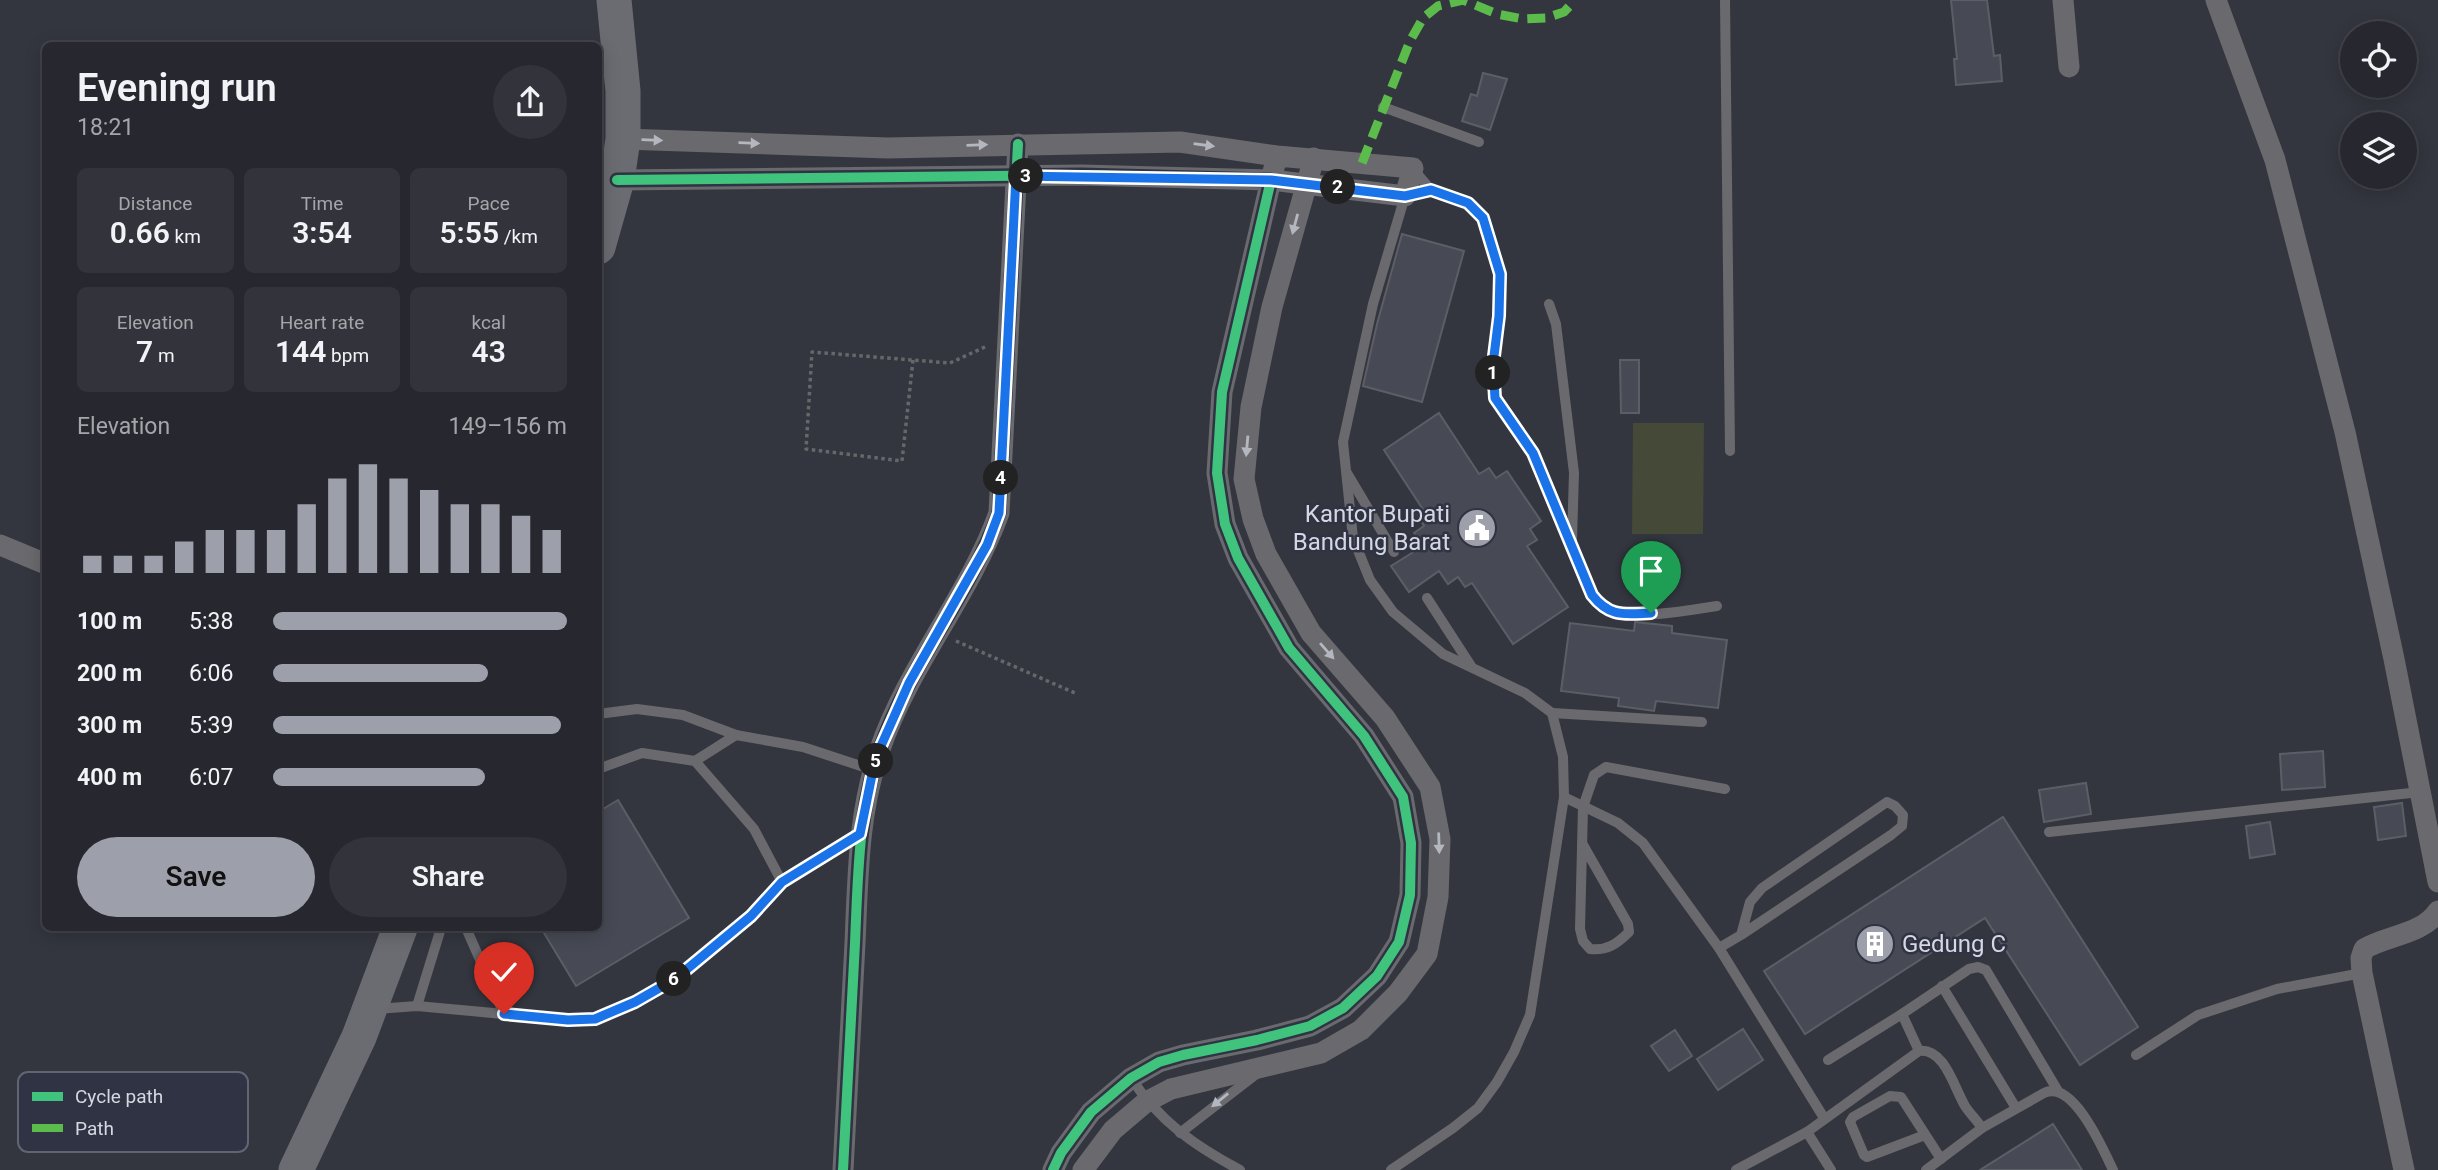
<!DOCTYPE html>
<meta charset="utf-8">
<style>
body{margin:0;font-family:Roboto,sans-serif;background:#33343b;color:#f1f3f6;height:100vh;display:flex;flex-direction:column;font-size:26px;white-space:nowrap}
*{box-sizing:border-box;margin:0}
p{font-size:23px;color:#a4a6aa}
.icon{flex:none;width:38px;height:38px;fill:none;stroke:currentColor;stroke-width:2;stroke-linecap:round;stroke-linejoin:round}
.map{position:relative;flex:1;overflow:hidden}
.sheet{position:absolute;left:42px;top:42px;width:560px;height:889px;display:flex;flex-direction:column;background:#27282f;border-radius:10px;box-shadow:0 4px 18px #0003,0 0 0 2px #43444b}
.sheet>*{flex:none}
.buttons{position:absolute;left:2340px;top:21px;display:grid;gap:14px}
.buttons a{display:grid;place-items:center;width:77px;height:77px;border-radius:50%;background:#27282f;box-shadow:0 4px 18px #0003,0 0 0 2px #43444b;font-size:35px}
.pin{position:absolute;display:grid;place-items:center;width:60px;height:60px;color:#fff;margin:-72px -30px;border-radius:50% 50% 50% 0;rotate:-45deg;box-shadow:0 0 7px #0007}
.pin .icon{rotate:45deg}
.km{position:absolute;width:35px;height:35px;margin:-18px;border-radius:50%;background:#222;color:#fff;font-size:19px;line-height:35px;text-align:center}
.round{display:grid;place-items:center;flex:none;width:74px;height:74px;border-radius:37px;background:#33343b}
.head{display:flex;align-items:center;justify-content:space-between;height:119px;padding:0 35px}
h1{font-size:38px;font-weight:600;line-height:52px}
.metrics{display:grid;grid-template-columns:repeat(3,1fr);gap:10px;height:119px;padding:7px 35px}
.metrics div{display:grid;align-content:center;border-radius:10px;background:#33343b;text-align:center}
.metrics b{font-size:30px;font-weight:600}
.metrics small{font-size:19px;font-weight:400}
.metrics p{font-size:19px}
.chart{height:196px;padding:14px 35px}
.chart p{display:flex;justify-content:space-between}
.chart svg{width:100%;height:126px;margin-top:7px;stroke:#9d9faa;stroke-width:6}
.primary-button{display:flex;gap:14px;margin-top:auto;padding:14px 35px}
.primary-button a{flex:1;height:80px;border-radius:42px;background:#9d9faa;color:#111;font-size:28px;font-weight:600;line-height:80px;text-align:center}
.primary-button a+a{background:#33343b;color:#f1f3f6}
ul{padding:0 35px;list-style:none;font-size:23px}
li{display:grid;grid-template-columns:112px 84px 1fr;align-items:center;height:52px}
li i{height:18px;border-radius:9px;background:#9d9faa}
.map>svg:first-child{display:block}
</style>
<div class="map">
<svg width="2438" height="1170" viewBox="0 0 2438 1170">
<rect width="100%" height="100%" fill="#34363f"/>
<!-- green -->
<path fill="#444a37" d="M1633 423H1704L1703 534H1632Z"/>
<!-- building -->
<g fill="#474a54" stroke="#5c5e66" stroke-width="2">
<path d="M1951 0H1987L1994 56 2000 55 2002 81 1956 85 1954 59H1957Z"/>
<path d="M1483 73 1507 79 1490 130 1462 121 1471 94 1477 96Z"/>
<path d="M1402 234 1464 251 1422 402 1363 386 1377 324Z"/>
<path d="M1620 360H1639V413H1621Z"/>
<path d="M1439 413 1479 474 1489 468 1496 478 1507 471 1541 521 1530 529 1537 540 1527 546 1568 607 1513 644 1472 583 1465 587 1458 577 1448 584 1439 571 1409 592 1391 566 1423 546 1414 533 1424 526 1418 515 1424 511 1384 450Z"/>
<path d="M1635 622 1672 626V633L1727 640 1718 708 1656 701 1654 711 1618 706 1619 698 1561 691 1570 623 1634 631Z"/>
<path d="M2323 751 2325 787 2282 790 2280 754Z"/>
<path d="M2086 783 2091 814 2044 822 2039 790Z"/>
<path d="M618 800 689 918 576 986 541 928H598V812Z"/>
<path d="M2402 803 2406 836 2378 840 2374 807Z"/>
<path d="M2003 817 2138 1027 2080 1065 1985 918 1805 1034 1764 971Z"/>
<path d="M2270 822 2275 854 2250 858 2246 826Z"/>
<path d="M1743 1029 1763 1060 1718 1090 1697 1059Z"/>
<path d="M1675 1030 1692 1056 1669 1071 1651 1046Z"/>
<path d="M2053 1124 2082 1170H1980Z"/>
</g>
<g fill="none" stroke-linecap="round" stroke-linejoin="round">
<!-- path -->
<g stroke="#66676b" stroke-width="3.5" stroke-dasharray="3.5 3.5" stroke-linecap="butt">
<path d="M913 360 902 461 806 449 812 352 950 363 987 346"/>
<path d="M956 641 1075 693"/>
</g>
<!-- lane -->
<g stroke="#6a6a6e" stroke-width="10">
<path d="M1725 0 1730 451"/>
<path d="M1383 107 1479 142"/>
<path d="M1414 170 1431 190 1467 203 1483 218 1500 274 1499 316 1493 364 1495 398 1533 453 1592 595C1597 601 1601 607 1608 610 1632 621 1691 610 1717 606"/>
<path d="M1549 304 1556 324 1574 473 1572 540"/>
<path d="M1347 473 1394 552"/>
<path d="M1427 598 1471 666"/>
<path d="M1552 713 1702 722"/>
<path d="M598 714 637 709 683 715 736 735 803 747 873 770"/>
<path d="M695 761 736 735"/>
<path d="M1564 797 1618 823 1643 843 1719 948 1824 1118"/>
<path d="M2049 832 2420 792"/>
<path d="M1582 843 1628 924 1629 932C1617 944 1607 951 1590 949L1583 941 1580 929 1583 807 1594 775 1606 767 1725 789"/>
<path d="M782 882 860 834"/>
<path d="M466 928 504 1014"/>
<path d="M1719 948 1741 935 1891 835 1902 826 1903 815 1895 806 1887 802 1762 888 1750 902 1741 935"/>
<path d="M1942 986 2016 1108"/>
<path d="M417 1006 441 928"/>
<path d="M376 1009 417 1006 568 1020 595 1019 635 1002 675 979 751 916 782 882 754 829 695 761 642 753 598 769"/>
<path d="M1919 1051 1902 1014 1969 969 1978 967 1986 970 2058 1091"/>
<path d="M2136 1055 2198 1015 2277 989 2362 973"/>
<path d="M1828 1060 1902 1014"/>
<path d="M1131 1078C1159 1121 1195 1146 1240 1170"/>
<path d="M1807 1132 1831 1170"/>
<path d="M1180 1133 1255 1075"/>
<path d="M1925 1135 1867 1157 1864 1155 1850 1122 1853 1117 1890 1096 1901 1097 1941 1159"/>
<path d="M1391 1170 1453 1128 1478 1108 1497 1082 1514 1052 1530 1015 1564 797 1563 757 1552 713 1525 693 1443 654 1393 612 1370 580 1353 538 1343 442 1373 304 1405 196 1431 190"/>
<path d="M1736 1170 1807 1132 1919 1051C1945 1048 1954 1088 1965 1106 1970 1114 1977 1120 1982 1128L2044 1093C2073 1079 2103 1149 2113 1170"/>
<path d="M1926 1170 1982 1128"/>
</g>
<!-- street -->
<g stroke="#6a6a6e" stroke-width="21">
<path d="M2063 0 2069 67"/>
<path d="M2216 0 2275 160 2345 432 2394 659 2438 882"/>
<path d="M623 139 888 148 1180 142 1277 156 1413 168 1405 196 1271 180 1277 156"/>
<path d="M617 180 1081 175 1271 180 1222 392 1217 473 1225 524 1238 558 1289 648 1364 736 1403 797 1411 843 1410 895 1399 942 1377 976 1343 1008 1310 1026 1257 1040 1183 1055 1159 1062 1131 1078 1091 1112 1061 1153 1053 1170"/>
<path d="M0 545 46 564"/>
<path d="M843 1170C847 1094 851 1018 855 943 858 877 858 811 880 749 909 665 969 596 999 513L1018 144"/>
<path d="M1083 1170 1113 1130 1146 1102 1171 1089 1321 1053 1361 1030 1398 993 1427 954 1438 897 1440 839 1430 787 1385 718 1311 633 1266 554 1253 519 1244 479 1251 407 1272 307 1314 158"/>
<path d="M2404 1170 2362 973 2361 958 2364 949C2387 935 2422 935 2438 911"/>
</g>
<!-- primary -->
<g stroke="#6a6c71" stroke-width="35">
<path d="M598 247 617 180 623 139V91L614 0"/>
<path d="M296 1170 359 1037 400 928"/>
</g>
<!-- quiet -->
<path stroke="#5cbc4b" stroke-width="9" stroke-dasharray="18 9" stroke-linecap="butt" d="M1362 163 1410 41 1423 18 1438 6 1463 0 1497 14 1523 19 1546 18 1564 12 1575 0"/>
<defs>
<g id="cycleway">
<path d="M617 180 1081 175 1271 180 1222 392 1217 473 1225 524 1238 558 1289 648 1364 736 1403 797 1411 843 1410 895 1399 942 1377 976 1343 1008 1310 1026 1257 1040 1183 1055 1159 1062 1131 1078 1091 1112 1061 1153 1053 1170"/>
<path d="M843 1170C847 1094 851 1018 855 943 858 877 858 811 880 749 909 665 969 596 999 513L1018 144"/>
</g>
</defs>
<!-- cycleway casing -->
<use href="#cycleway" stroke="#2f3343" stroke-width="15"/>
<!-- cycleway -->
<use href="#cycleway" stroke="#40c37c" stroke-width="10"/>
</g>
<!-- one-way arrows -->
<defs><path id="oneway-solid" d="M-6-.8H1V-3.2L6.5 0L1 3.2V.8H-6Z" transform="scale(1.75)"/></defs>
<g fill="#b5b7c0">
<use href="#oneway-solid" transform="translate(652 140) rotate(2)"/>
<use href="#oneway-solid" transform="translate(749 143) rotate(2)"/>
<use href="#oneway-solid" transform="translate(977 145) rotate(-2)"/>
<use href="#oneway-solid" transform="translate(1204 145) rotate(8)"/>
<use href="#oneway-solid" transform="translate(1295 224) rotate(105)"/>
<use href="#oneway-solid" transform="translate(1247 446) rotate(95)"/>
<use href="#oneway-solid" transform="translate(1327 651) rotate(49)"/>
<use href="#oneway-solid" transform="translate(1439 843) rotate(88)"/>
<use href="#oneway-solid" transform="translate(1220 1100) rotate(141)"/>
</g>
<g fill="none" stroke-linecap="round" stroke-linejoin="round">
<defs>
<path id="route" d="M504 1014 568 1020 595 1019 635 1002 675 979 751 916 782 882 860 834 873 770 881 746 909 683 987 545 999 513 1016 176 1271 180 1405 196 1431 190 1468 203 1483 218 1500 274 1499 316 1493 364 1495 398 1533 453 1592 595C1610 618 1625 614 1651 613"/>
</defs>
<!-- route casing -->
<use href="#route" stroke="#fff" stroke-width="14"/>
<!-- route -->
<use href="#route" stroke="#1a73e8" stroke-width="9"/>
</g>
<!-- icons -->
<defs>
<symbol id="civic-disc" viewBox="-11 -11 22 22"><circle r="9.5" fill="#9d9faa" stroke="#2f3343"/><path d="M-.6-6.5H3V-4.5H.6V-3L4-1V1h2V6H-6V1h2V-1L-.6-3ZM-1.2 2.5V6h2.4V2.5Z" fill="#fff"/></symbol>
<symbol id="building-disc" viewBox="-11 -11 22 22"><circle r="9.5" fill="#9d9faa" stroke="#2f3343"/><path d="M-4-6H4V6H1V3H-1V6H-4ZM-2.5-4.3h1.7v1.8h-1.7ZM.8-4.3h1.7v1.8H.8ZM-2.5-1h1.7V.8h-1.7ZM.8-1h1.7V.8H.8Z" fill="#fff"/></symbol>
</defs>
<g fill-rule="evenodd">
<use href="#civic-disc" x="1455" y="506" width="44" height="44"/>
<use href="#building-disc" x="1853" y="922" width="44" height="44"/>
</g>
<g text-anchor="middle" stroke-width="5" stroke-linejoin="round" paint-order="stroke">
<!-- poi labels -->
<g font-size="24" fill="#d5d8e3" stroke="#2f3343" text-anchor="end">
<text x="1450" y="522">Kantor Bupati<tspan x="1450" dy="28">Bandung Barat</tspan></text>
<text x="1902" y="952" text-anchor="start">Gedung C</text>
</g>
</g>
<!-- legend -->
<rect x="18" y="1072" width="230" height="80" rx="10" fill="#2f3343" stroke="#616573" stroke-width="2"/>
<rect x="32" y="1092" width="31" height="9" fill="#40c37c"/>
<rect x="32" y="1124" width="31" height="8" fill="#5cbc4b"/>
<g font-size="19" fill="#d5d8e3">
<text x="75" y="1103">Cycle path</text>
<text x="75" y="1135">Path</text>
</g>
</svg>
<div class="buttons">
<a><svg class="icon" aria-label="locate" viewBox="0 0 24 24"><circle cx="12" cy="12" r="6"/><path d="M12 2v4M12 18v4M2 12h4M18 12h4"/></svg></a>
<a><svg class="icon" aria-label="layers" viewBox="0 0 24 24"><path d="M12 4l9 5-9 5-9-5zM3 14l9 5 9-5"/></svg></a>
</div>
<div class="pin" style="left:1651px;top:613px;background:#1e9e55"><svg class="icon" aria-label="arrive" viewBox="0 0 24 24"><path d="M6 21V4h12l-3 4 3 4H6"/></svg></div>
<div class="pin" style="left:504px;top:1014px;background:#d93025"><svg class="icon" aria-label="check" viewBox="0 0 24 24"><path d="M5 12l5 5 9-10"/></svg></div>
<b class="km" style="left:1493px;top:373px">1</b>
<b class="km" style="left:1338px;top:187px">2</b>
<b class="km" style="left:1026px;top:176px">3</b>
<b class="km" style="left:1001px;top:478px">4</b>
<b class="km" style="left:876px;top:761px">5</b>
<b class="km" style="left:674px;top:979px">6</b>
<section class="sheet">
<div class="head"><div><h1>Evening run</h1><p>18:21</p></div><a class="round"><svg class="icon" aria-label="share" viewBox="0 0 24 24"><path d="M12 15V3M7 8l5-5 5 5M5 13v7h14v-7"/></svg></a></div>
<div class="metrics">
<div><p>Distance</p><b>0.66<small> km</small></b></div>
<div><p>Time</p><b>3:54</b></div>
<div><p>Pace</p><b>5:55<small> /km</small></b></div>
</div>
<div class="metrics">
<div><p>Elevation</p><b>7<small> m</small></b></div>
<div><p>Heart rate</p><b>144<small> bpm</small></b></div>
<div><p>kcal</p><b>43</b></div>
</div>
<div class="chart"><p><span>Elevation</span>149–156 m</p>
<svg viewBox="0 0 160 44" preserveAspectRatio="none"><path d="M5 44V38M15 44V38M25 44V38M35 44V33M45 44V29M55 44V29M65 44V29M75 44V20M85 44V11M95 44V6M105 44V11M115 44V15M125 44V20M135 44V20M145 44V24M155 44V29"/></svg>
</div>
<ul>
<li><b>100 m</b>5:38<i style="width:100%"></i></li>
<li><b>200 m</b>6:06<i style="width:73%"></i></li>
<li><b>300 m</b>5:39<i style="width:98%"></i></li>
<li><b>400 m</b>6:07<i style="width:72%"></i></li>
</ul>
<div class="primary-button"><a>Save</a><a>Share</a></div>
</section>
</div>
